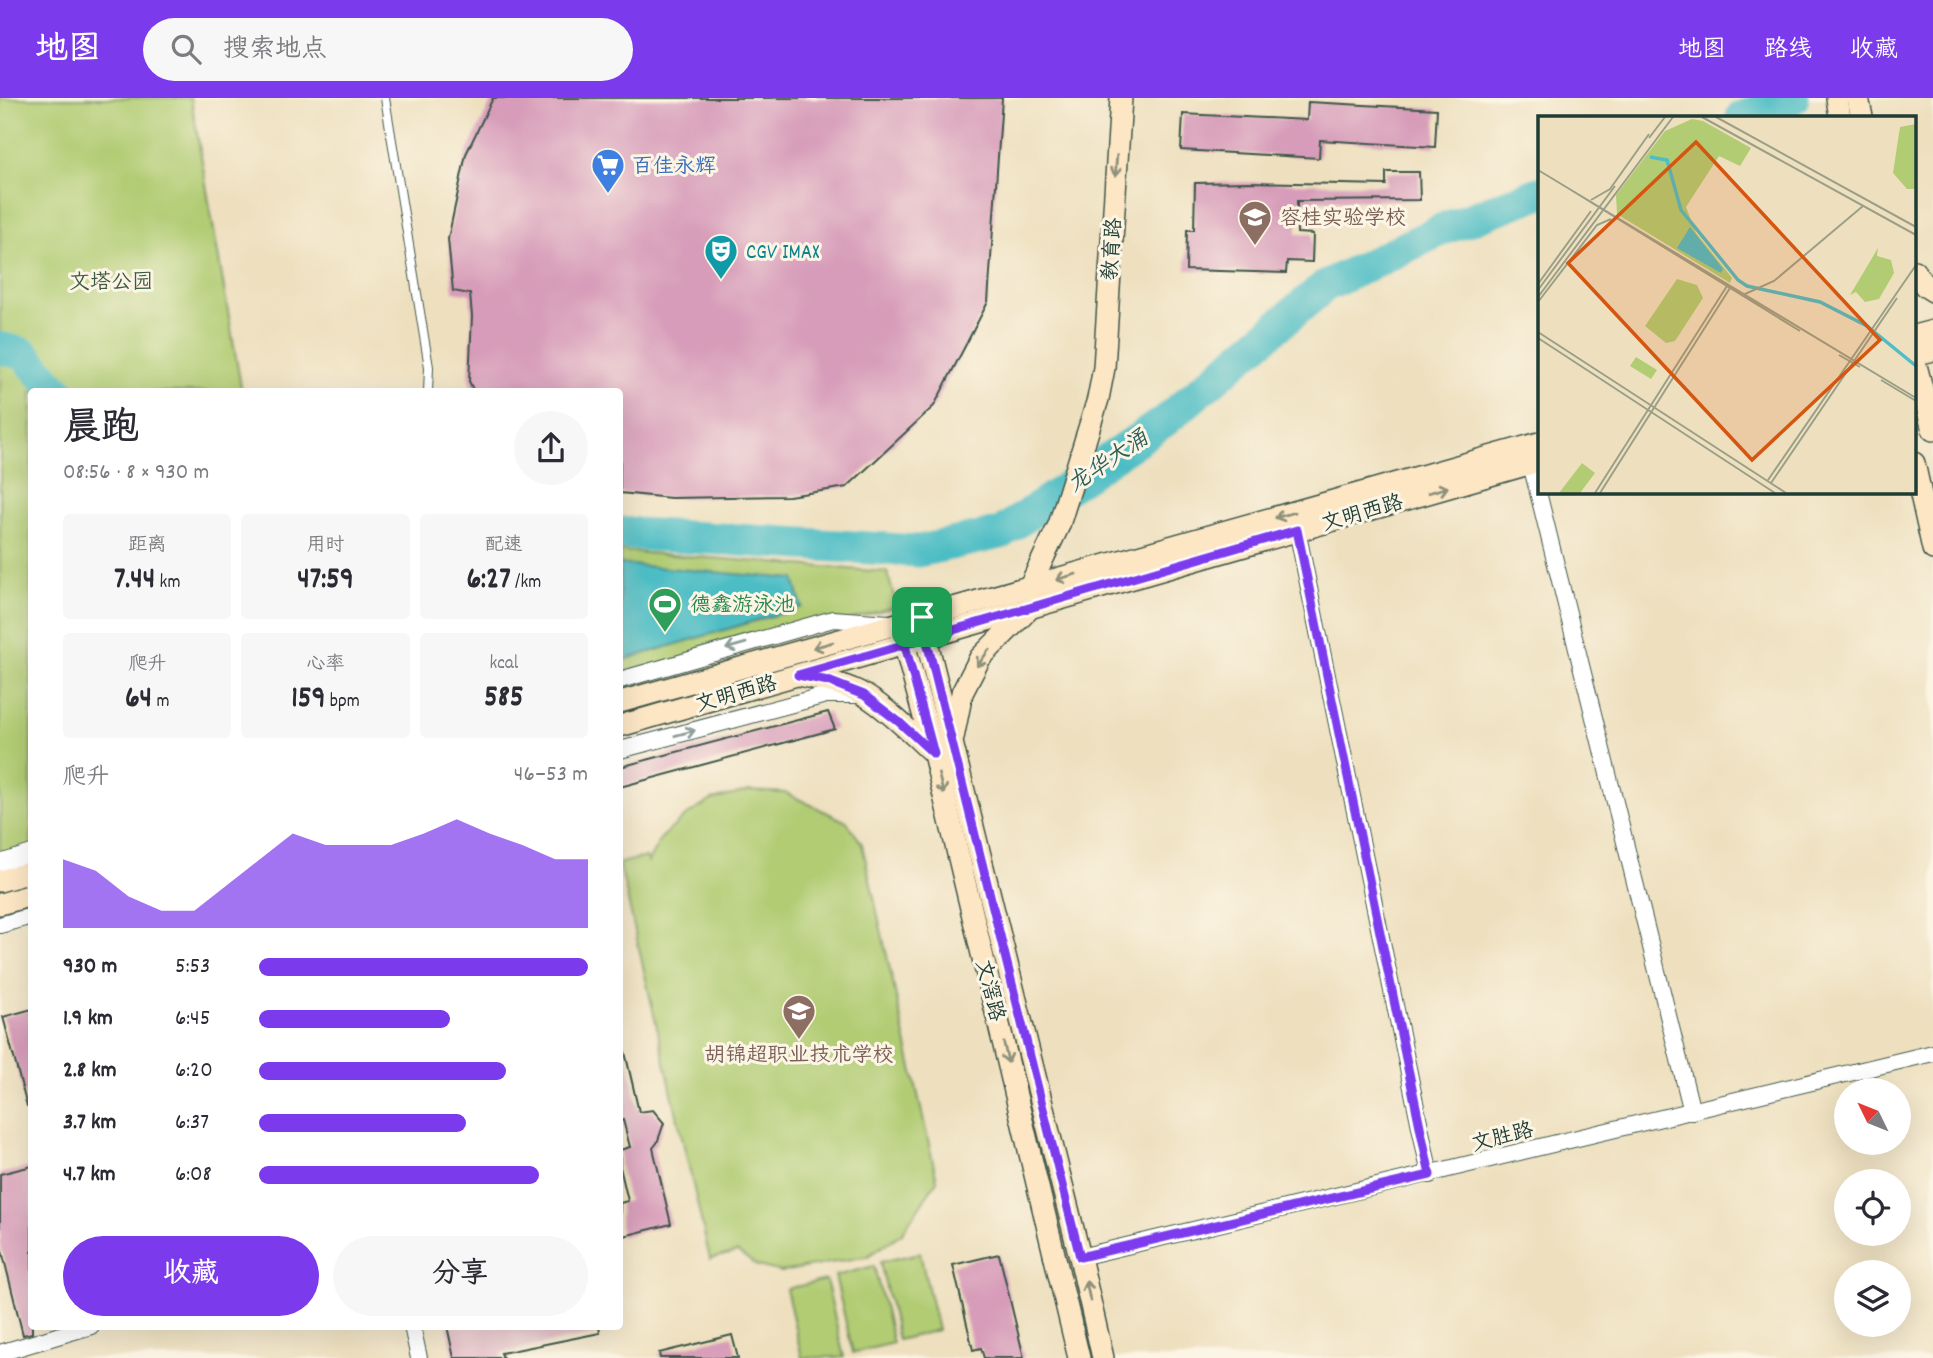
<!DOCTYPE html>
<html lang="zh">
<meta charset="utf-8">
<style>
body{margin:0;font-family:Dekko,"LXGW WenKai TC",sans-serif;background:#f7f7f7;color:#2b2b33;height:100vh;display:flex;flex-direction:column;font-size:26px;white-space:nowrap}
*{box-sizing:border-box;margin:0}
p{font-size:23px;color:#7c7c81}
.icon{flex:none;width:38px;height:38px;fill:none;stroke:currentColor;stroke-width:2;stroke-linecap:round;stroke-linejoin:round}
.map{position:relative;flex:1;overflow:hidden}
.panel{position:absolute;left:28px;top:290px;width:595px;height:942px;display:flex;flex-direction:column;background:#fff;border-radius:7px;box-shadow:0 7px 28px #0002}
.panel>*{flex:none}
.needle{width:46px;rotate:313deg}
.controls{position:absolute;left:1834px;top:980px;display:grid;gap:14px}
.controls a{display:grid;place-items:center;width:77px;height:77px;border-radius:50%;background:#fff;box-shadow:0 7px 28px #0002;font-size:35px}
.pin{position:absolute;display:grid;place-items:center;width:60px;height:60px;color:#fff;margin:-30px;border-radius:14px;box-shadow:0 4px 10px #0006}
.round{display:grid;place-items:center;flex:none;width:74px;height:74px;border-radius:37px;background:#f7f7f7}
.headline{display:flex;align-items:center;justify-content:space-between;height:119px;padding:0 35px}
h1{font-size:38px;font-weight:800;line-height:52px}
.figures{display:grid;grid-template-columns:repeat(3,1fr);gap:10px;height:119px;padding:7px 35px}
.figures div{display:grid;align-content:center;border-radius:7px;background:#f7f7f7;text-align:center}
.figures b{font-size:30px;font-weight:800}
.figures small{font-size:19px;font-weight:400}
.figures p{font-size:19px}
.chart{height:196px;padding:14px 35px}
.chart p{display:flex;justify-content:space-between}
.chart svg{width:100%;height:126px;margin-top:7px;fill:#7c3aed;opacity:.7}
.primary-button{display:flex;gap:14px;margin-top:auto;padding:14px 35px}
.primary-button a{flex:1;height:80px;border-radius:42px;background:#7c3aed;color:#fff;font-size:28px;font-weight:800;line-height:80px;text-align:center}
.primary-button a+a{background:#f7f7f7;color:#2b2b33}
ul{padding:0 35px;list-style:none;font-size:23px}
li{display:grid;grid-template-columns:112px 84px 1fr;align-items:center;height:52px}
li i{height:18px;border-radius:9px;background:#7c3aed}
header{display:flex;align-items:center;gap:42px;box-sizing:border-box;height:98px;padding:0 35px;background:#7c3aed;color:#fff}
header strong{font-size:33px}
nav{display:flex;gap:38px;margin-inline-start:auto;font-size:24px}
.search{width:490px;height:63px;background:#f7f7f7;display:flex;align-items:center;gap:18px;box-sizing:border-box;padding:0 24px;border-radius:38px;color:#7c7c81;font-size:26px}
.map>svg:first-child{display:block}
</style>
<header>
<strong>地图</strong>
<div class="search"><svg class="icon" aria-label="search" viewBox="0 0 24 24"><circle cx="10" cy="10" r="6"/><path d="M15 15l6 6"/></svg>搜索地点</div>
<nav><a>地图</a><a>路线</a><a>收藏</a></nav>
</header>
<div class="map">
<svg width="1933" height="1260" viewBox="0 0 1933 1260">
<rect width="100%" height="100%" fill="#fcf5e5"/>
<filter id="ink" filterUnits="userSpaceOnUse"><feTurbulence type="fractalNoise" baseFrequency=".0143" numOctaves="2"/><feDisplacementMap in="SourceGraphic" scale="14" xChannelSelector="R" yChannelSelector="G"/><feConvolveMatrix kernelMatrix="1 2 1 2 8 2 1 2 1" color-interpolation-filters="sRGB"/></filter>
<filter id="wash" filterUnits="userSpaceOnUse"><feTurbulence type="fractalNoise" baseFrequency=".00686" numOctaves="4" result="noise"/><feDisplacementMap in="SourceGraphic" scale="28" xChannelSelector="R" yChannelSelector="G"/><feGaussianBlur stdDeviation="1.57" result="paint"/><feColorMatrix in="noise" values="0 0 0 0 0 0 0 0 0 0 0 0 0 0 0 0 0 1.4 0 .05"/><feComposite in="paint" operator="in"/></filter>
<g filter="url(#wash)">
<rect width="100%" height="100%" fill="#eee0bf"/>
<!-- green -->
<g fill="#b1cc73" stroke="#688454" stroke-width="2">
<path d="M0 0H191L242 294H32L31 756 0 763Z"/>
<path d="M620 453 887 474 897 508 620 588Z"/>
<path d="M749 693 786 695 847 724 862 746 937 1082 902 1135 868 1158 781 1174 758 1168 737 1154 710 1161 620 768V765L646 759 648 764 661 740 684 719 712 702Z"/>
<path d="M920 1155 938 1232 898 1242 880 1164Z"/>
<path d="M874 1168 893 1245 853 1255 835 1178Z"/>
<path d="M826 1182 844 1259 802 1260 786 1191Z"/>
</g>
<!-- water -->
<path fill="#4ebdc5" stroke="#367d7c" stroke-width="2" d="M620 466 794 481 802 509 620 563Z"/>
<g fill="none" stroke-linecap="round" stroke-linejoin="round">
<!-- river -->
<g stroke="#4ebdc5" stroke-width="33">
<path d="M1742 19 1793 0"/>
<path d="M0 250 24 256 55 292 60 294"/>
<path d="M620 435 919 453 1001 435 1166 322 1325 188 1443 131 1539 95"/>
</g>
</g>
<g id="blocks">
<!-- building -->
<g fill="#d79cb9">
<path d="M493 0H1002L988 204 934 308 847 389 789 398 671 400 620 395V294H474L469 283 472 218 470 196 453 193 448 141 466 56Z"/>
<path d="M1308 4 1437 11 1435 49 1320 42 1319 60 1181 52 1183 16 1307 22Z"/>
<path d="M1386 74H1419L1420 102 1297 103V135L1313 136 1312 164 1287 163 1286 175 1186 172 1187 132H1194L1195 85 1249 84 1386 87Z"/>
<path d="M828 614 835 631 620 689V669Z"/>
<path d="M32 911V1008H27L3 919Z"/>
<path d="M625 954 639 1014 653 1012 664 1025 657 1045 653 1050 671 1126 620 1139V1105L628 1103 620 1069V1052L630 1049 623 1022 620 1023V955Z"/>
<path d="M32 1068V1235L23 1237 0 1145V1076Z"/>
<path d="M999 1156 1024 1260H984L981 1250 973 1252 953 1167Z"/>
<path d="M447 1228H599L600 1235 501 1255 503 1260H454Z"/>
<path d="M732 1237 738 1260H660L659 1255Z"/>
</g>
</g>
</g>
<g filter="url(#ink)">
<use href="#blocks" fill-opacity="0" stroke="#3e5549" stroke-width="2"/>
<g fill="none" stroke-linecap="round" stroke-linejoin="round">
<defs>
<path id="lane" d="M385 0 429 269 428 294"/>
<g id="street">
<path d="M1531 366 1692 1014"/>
<path d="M1297 432 1430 1077"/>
<path d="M620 582 833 521 889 525"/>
<path d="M620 652 826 597H858"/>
<path d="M0 765 32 755"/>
<path d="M0 827 32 818"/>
<path d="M1080 1159 1933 955"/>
<path d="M412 1228 419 1260"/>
<path d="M0 1255 91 1228"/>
</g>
<g id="secondary">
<path d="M1837 0 1840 19"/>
<path d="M1858 0 1862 19"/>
<path d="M1914 173 1925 188 1933 193"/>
<path d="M1914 238 1933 233"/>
<path d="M1914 257 1933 252"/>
<path d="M1914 260 1933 332"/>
<path d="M1914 365 1933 451"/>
<path d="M1029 490 1059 427 1098 301 1104 270 1121 0"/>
<path d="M923 528 1080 1159 1103 1260"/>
<path d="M901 534 934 656 1079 1260"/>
<path d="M803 578C824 582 848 587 866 598 890 613 911 635 932 654"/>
<path d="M620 604 1539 345"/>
<path d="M620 628 1539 363"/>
<path d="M953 640 962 595 980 560 1028 512"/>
<path d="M0 783 32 774"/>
<path d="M0 806 32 797"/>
</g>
</defs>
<!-- lane casing -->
<use href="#lane" stroke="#3e5549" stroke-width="10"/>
<!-- street casing -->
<use href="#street" stroke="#3e5549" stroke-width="18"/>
<!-- secondary casing -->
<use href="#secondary" stroke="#3e5549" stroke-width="24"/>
<!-- lane -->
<use href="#lane" stroke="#fff" stroke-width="8"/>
<!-- street -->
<use href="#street" stroke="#fff" stroke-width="16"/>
<!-- secondary -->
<use href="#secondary" stroke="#fce6c4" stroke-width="21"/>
</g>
<!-- one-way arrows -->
<defs><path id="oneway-shaft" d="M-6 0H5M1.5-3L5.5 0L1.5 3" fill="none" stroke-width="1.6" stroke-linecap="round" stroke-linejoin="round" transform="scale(1.75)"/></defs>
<g stroke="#8e927c">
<use href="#oneway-shaft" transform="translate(1116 68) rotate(94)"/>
<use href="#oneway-shaft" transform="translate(1438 392) rotate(-16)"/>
<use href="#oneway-shaft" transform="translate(1285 417) rotate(164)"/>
<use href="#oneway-shaft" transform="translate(1066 479) rotate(164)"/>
<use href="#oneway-shaft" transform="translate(823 547) rotate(164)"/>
<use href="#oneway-shaft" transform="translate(983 560) rotate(126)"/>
<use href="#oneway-shaft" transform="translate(941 686) rotate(76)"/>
<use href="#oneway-shaft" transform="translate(1006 955) rotate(77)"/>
<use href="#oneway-shaft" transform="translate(1088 1193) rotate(-102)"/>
</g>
<g stroke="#8f9e9a">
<use href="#oneway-shaft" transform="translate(736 548) rotate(164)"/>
<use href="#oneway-shaft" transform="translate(685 635) rotate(-15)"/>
</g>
</g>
<g fill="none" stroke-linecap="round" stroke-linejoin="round" filter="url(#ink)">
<defs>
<path id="route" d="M922 519 899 525 934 656 899 624 864 597 828 583 798 577C840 565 883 553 926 540L1080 1159 1430 1077 1297 432 926 540 922 519"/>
</defs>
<!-- route casing -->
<use href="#route" stroke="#fff" stroke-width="14"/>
<!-- route -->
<use href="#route" stroke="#7c3aed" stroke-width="9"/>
</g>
<!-- icons -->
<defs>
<symbol id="supermarket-pin" viewBox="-11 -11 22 30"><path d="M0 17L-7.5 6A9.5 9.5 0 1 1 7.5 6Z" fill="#3f7fe0" stroke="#fcf5e5"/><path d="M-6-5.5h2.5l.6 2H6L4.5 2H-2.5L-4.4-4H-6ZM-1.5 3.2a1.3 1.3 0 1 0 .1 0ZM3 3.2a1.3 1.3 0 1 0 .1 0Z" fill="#fff"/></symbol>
<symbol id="school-pin" viewBox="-11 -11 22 30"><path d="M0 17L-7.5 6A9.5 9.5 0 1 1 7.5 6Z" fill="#8d6e63" stroke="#fcf5e5"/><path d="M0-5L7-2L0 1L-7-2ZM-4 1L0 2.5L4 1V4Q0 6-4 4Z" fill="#fff"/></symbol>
<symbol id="theatre-pin" viewBox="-11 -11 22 30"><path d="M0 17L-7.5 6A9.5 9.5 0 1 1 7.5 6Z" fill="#0f9aa8" stroke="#fcf5e5"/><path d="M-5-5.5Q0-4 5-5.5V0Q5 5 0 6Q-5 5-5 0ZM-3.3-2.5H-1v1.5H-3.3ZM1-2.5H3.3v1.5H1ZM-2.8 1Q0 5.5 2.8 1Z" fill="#fff"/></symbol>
<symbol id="stadium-pin" viewBox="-11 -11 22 30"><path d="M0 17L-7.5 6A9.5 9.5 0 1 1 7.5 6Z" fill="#2e9e5b" stroke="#fcf5e5"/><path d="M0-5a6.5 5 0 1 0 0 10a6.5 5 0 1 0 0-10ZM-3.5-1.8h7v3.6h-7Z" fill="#fff"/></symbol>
</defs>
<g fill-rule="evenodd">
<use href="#supermarket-pin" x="589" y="48" width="38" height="52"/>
<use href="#school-pin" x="1236" y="100" width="38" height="52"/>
<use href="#theatre-pin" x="702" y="134" width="38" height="52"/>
<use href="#stadium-pin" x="646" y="487" width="38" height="52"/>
<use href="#school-pin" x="780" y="894" width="38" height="52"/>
</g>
<g text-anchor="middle" stroke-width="6" stroke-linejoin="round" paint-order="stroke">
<!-- shop labels -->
<g font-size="21" fill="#366cbe" stroke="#fcf5e5" text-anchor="start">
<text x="632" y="74">百佳永辉</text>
</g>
<!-- education labels -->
<g font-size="21" fill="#785e54" stroke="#fcf5e5" text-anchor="start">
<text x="1280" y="126">容桂实验学校</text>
<text x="799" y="963" text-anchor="middle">胡锦超职业技术学校</text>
</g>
<!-- street labels -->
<g font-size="21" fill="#1f3d34" stroke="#fcf5e5">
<text transform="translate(1111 151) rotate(-86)" y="7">教育路</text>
<text transform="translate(1362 414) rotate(-16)" y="7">文明西路</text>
<text transform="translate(736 595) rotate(-16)" y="7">文明西路</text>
<text transform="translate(991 892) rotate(76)" y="7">文滘路</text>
<text transform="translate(1502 1038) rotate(-14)" y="7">文胜路</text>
</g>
<!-- culture labels -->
<g font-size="21" fill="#0d838f" stroke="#fcf5e5" text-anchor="start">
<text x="746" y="160">CGV IMAX</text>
</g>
<!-- park labels -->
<g font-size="21" fill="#3c5a41" stroke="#fcf5e5">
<text x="111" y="190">文塔公园</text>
</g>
<!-- leisure labels -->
<g font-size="21" fill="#27864d" stroke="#fcf5e5" text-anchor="start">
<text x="690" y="513">德鑫游泳池</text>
</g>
<!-- water labels -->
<g font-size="23" font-style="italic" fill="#2b5d58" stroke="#fcf5e5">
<text transform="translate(1107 362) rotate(-34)" y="8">龙华大涌</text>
</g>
</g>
<!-- overview -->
<g transform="translate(1538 18)">
<rect width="378" height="378" fill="#eee0bf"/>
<path d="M154 3 165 5 213 32 202 50 181 40 148 91 158 117 194 162 192 167 79 98 78 79 127 15ZM378 8V73H369L355 57 362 11ZM340 132 339 140 353 144 356 157 341 183 327 186 318 176 312 179ZM139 163 159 169 165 182 137 225 128 227 107 210ZM98 241 119 254 113 263 92 250ZM44 347 57 357 42 377H21Z" fill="#b1cc73"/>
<path d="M152 111 185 153 183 157 139 132Z" fill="#4ebdc5"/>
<path fill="none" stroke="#4ebdc5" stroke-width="3.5" d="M112 41 129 44 143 94 200 164 209 170 282 186 329 210 378 250"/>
<path fill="none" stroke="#9b9f87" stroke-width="2" d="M164 1 378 119M178 1 378 111M111 22 127 1M0 54 378 282M33 74 262 215M53 84 72 73 111 18M0 168 53 95M0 174 77 70M207 178 236 165 325 90M0 181 135 1M0 186 59 109 73 103M0 216 248 377M0 222 237 377M301 239 322 251M343 264 378 285M230 364 378 149M233 367 359 182M57 377 189 170M62 377 192 172"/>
<path fill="#d45610" fill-opacity="0.15" stroke="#d45610" stroke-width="3.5" d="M158 26 342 224 214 344 30 147Z"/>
<rect width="378" height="378" fill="none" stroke="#1f3d34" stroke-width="3.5"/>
</g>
</svg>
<div class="controls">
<a><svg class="needle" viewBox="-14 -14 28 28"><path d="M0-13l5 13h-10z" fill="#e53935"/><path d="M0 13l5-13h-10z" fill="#7c7c81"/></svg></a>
<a><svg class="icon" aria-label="locate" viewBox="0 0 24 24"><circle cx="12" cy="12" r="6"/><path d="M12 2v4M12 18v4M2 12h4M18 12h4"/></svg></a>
<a><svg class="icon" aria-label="layers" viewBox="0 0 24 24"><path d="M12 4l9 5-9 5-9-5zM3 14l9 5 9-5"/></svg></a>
</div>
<div class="pin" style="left:922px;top:519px;background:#1e9e55"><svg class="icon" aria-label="arrive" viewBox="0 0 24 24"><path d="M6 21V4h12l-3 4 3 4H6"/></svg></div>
<section class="panel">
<div class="headline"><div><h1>晨跑</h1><p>08:56 · 8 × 930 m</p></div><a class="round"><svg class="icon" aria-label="share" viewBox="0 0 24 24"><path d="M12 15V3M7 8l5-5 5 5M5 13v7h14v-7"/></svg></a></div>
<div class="figures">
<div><p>距离</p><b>7.44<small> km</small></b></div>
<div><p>用时</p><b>47:59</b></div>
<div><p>配速</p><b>6:27<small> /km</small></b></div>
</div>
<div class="figures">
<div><p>爬升</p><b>64<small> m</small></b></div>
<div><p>心率</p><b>159<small> bpm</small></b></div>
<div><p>kcal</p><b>585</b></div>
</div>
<div class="chart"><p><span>爬升</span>46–53 m</p>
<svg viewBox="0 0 160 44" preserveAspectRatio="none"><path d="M0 44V20L10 24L20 33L30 38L40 38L50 29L60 20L70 11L80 15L90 15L100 15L110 11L120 6L130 11L140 15L150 20L160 20V44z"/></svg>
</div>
<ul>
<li><b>930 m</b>5:53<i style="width:100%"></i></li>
<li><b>1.9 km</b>6:45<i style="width:58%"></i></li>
<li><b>2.8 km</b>6:20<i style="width:75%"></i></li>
<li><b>3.7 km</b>6:37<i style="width:63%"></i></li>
<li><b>4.7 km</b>6:08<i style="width:85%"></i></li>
</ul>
<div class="primary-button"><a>收藏</a><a>分享</a></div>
</section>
</div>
